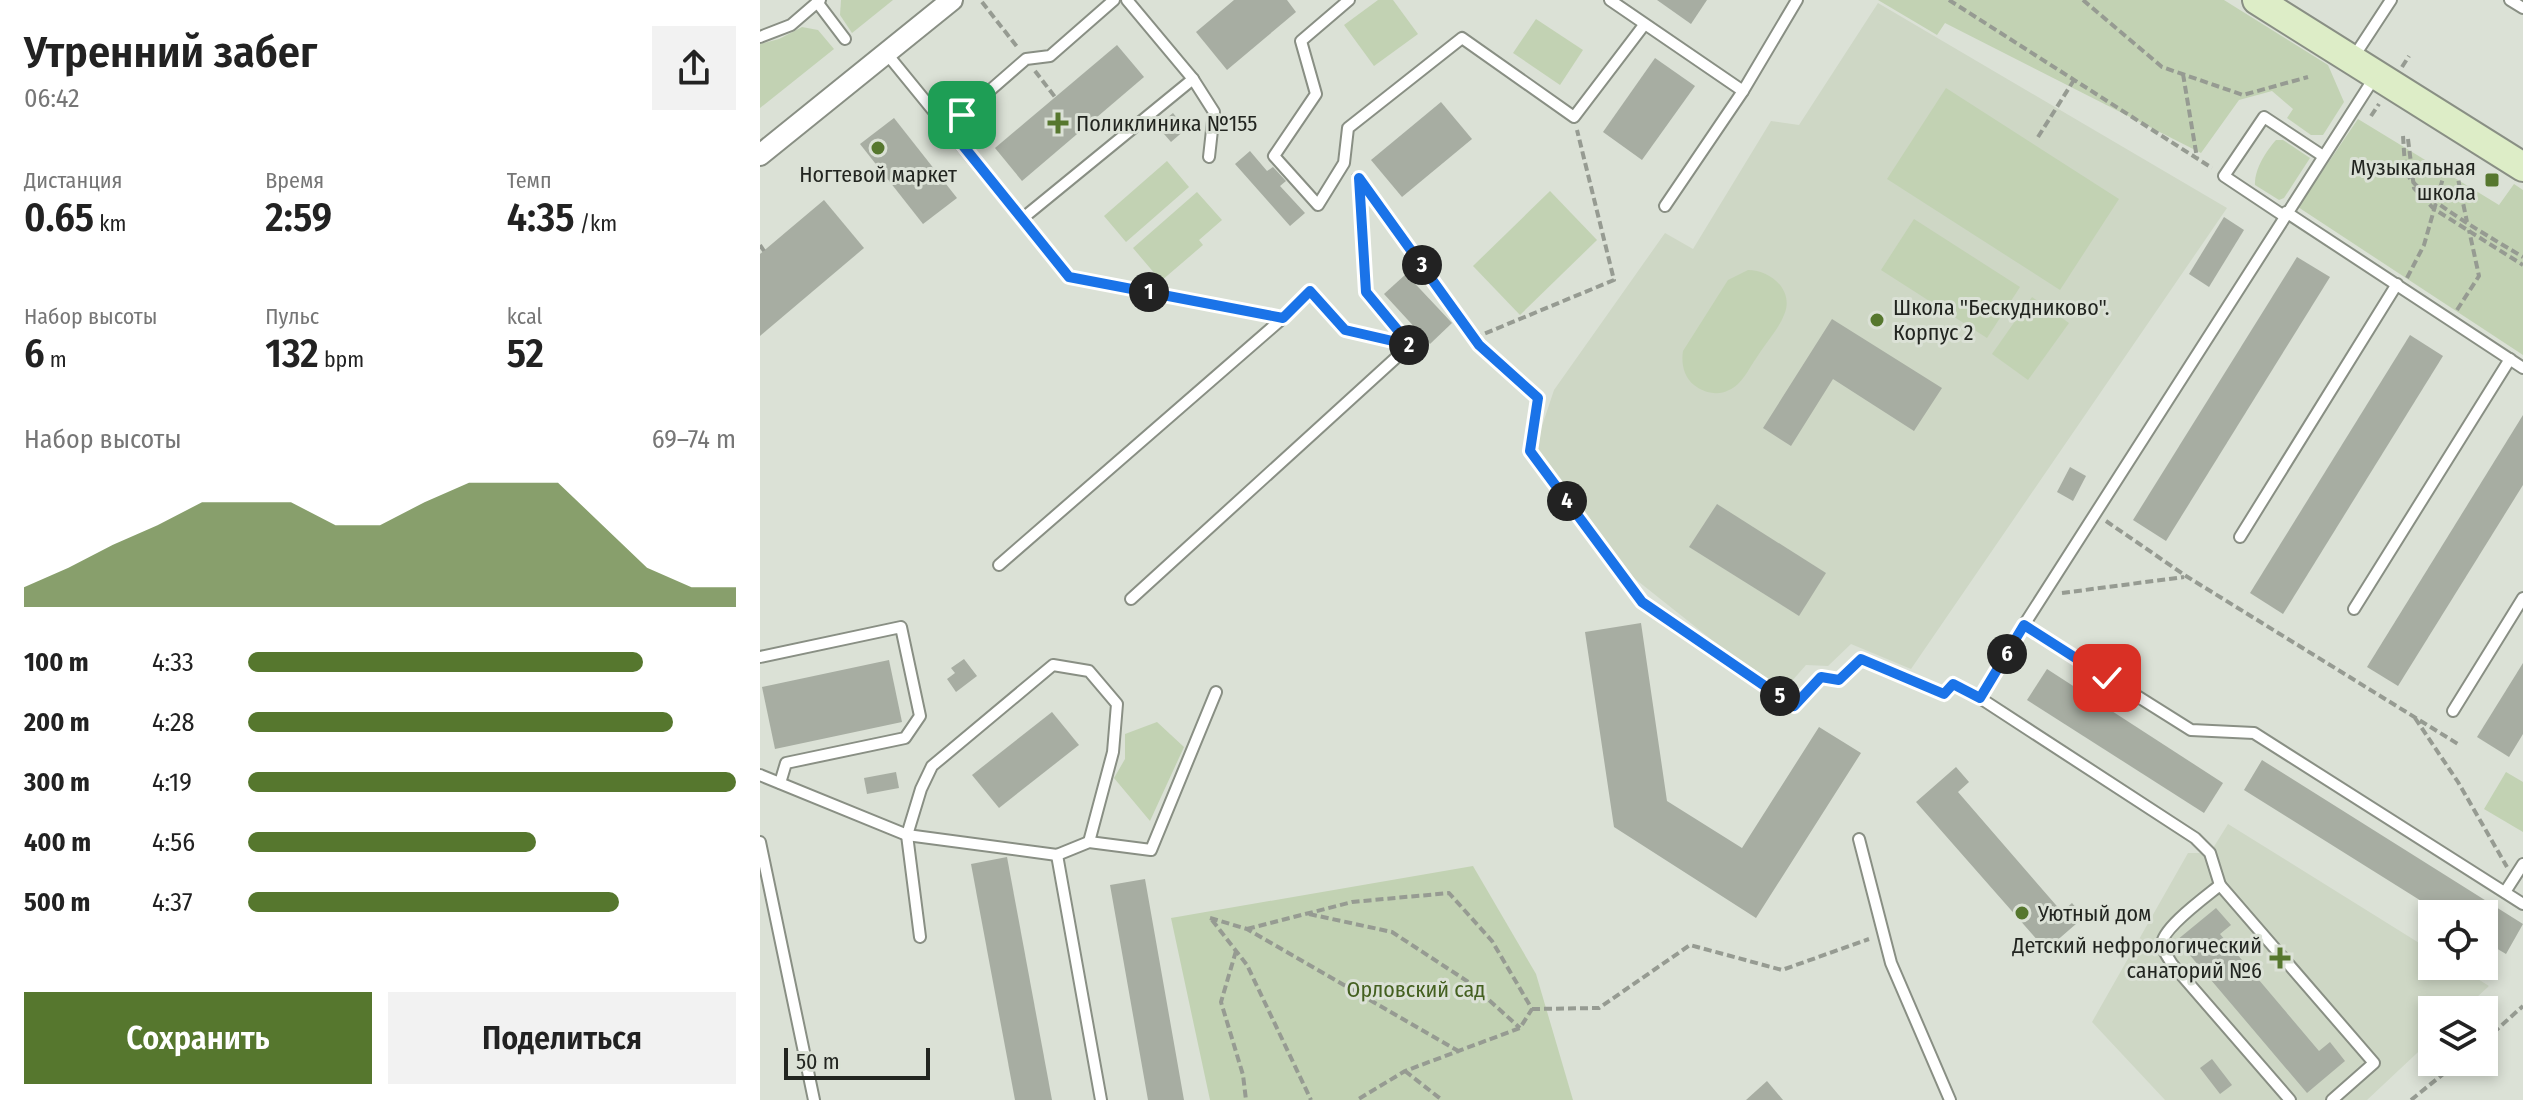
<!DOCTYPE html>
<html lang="ru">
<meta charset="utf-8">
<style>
body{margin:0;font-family:"Fira Sans Condensed",sans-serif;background:#f2f2f2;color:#222;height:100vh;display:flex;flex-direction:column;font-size:30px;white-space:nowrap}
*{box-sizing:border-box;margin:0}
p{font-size:26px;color:#767676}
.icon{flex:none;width:44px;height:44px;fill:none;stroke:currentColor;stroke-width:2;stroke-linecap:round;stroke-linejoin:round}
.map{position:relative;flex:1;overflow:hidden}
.sheet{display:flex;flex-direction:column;background:#fff;width:760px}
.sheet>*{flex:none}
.controls{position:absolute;left:1658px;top:900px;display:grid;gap:16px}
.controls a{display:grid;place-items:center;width:80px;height:80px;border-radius:0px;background:#fff;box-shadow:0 4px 12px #0003;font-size:40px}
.scale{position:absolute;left:24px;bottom:20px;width:146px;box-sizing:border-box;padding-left:8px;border:4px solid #222520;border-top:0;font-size:22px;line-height:28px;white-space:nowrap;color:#222520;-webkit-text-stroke:6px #dbe1d6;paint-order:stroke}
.pin{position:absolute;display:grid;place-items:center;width:68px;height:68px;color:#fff;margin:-34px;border-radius:16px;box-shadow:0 4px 12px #0006}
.km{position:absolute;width:40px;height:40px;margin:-20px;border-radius:50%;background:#222;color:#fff;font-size:22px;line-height:40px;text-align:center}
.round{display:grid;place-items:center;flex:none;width:84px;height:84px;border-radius:0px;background:#f2f2f2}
.summary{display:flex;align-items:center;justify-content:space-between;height:136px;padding:0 24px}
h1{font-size:44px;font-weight:600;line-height:60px}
.stats{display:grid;grid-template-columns:repeat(3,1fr);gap:12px;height:136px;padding:8px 24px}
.stats div{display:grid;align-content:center}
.stats b{font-size:40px;font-weight:600}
.stats small{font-size:22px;font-weight:400}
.stats p{font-size:22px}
.chart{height:224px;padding:16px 24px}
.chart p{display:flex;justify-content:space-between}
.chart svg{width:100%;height:144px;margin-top:8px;fill:#56772e;opacity:.7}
.button{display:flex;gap:16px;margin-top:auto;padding:16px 24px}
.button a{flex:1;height:92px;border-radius:0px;background:#56772e;color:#fff;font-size:32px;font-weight:600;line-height:92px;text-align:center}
.button a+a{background:#f2f2f2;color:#222}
ul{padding:0 24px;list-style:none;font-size:26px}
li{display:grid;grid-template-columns:128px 96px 1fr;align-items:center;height:60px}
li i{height:20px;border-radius:10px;background:#56772e}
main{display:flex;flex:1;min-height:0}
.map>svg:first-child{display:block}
</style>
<main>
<section class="sheet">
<div class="summary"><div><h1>Утренний забег</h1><p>06:42</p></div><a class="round"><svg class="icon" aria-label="share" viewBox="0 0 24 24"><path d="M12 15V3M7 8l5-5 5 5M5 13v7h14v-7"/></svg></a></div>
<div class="stats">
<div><p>Дистанция</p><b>0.65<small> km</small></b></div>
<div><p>Время</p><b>2:59</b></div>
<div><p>Темп</p><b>4:35<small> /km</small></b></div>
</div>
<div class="stats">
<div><p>Набор высоты</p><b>6<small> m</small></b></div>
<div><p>Пульс</p><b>132<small> bpm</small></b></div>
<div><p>kcal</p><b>52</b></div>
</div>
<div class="chart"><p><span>Набор высоты</span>69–74 m</p>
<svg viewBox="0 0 160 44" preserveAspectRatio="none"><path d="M0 44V38L10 32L20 25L30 19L40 12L50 12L60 12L70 19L80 19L90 12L100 6L110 6L120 6L130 19L140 32L150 38L160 38V44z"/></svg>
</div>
<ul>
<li><b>100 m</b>4:33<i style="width:81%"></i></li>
<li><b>200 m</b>4:28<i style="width:87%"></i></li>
<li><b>300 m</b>4:19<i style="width:100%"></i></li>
<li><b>400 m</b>4:56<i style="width:59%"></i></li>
<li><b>500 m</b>4:37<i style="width:76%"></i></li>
</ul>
<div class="button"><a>Сохранить</a><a>Поделиться</a></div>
</section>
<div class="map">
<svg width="1763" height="1100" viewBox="0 0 1763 1100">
<rect width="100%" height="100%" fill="#dbe1d6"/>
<!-- built -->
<g fill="#ced7c5">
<path d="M1118 3 1467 208 1151 669 1091 644 1068 666 1046 665 1024 690 952 640 874 578 775 447 794 390 905 233 933 249 1011 121 1039 125Z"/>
<path d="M1468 824 1672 951V966H1697L1729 986 1703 1010H1672V1039L1607 1100H1405L1332 1022 1428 853H1450Z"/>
</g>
<!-- green -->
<g fill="#c2d2b3">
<path d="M81 0H133L92 33 80 15Z"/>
<path d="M618 0H633L658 34 614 66 584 25Z"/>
<path d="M1118 0H1464L1568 65 1584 102 1563 135H1551L1527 118 1533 109 1512 91 1479 100 1441 153 1185 23 1177 35Z"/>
<path d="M776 19 823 50 800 85 753 53Z"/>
<path d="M42 27 58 30 74 49 0 108V44L19 39Z"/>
<path d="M1186 88 1359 199 1300 290 1127 179Z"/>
<path d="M1598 119 1739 205 1754 184 1763 190V355L1538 207Z"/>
<path d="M1516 140H1523L1550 158 1524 198 1519 200 1495 185C1494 170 1506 151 1516 140Z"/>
<path d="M407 161 429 187 366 242 344 216Z"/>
<path d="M790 191 837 240 760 315 713 266Z"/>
<path d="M437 192 462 220 439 240 443 245 401 281 373 248Z"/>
<path d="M1154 219 1260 287 1227 338 1121 270Z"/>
<path d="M988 270C1010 270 1035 290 1024 315 1018 330 1005 344 997 357 989 368 982 385 969 390 958 396 944 393 934 385 924 377 921 364 923 351L968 280Z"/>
<path d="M1272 297 1309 323 1268 380 1232 354Z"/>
<path d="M397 722 424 747 390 821 354 778 365 759V734Z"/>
<path d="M1746 772 1763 782V832L1724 809Z"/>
<path d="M713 866 776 974 813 1100H450L411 918Z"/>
</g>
<!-- building -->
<g fill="#a7ada2">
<path d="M474 0H527L536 12 467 70 436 32Z"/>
<path d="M897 0H947L931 24Z"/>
<path d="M357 45 384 77 262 181 235 148Z"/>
<path d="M895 58 935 86 882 160 843 132Z"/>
<path d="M681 102 712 139 642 197 611 160Z"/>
<path d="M413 113 426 129 411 142 397 126Z"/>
<path d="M134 118 197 198 163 224 100 144Z"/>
<path d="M490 151 507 171 513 167 526 181 520 186 545 213 530 226 475 164Z"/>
<path d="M64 200 104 248 0 336V254Z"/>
<path d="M1464 217 1484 230 1449 287 1429 274Z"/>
<path d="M1537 257 1570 277 1406 541 1373 520Z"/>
<path d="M646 274 692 323 670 344 624 294Z"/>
<path d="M1072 319 1182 388 1154 431 1073 379 1031 446 1003 428Z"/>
<path d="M1650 335 1683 356 1523 614 1490 593Z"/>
<path d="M1763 415V485L1638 686 1607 667Z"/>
<path d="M1310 467 1326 476 1313 501 1297 492Z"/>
<path d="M957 504 1066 573 1039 616 929 547Z"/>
<path d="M881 623 907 801 982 848 1059 727 1101 753 996 918 854 827 825 632Z"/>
<path d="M204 659 217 676 196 692 187 679 195 673 191 668Z"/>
<path d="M129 660 142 722 15 749 2 687Z"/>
<path d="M1763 663V734L1749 757 1717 737Z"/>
<path d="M1287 669 1463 783 1444 813 1267 700Z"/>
<path d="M292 712 319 745 239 808 212 775Z"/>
<path d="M1502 760 1763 924 1746 954 1724 941V914H1682L1484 790Z"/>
<path d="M1196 767 1209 782 1198 792 1302 912 1312 903 1324 917 1286 950 1156 802Z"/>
<path d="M136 772 139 788 107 794 104 778Z"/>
<path d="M247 857 292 1100H255L211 864Z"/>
<path d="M385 879 424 1100H388L364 964 350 885Z"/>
<path d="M1456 908 1471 925 1460 934 1559 1051 1570 1042 1585 1061 1547 1093 1417 940Z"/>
<path d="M1452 1059 1472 1085 1460 1094 1440 1068Z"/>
<path d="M1007 1081 1023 1100H986Z"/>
</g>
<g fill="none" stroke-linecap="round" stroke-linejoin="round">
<defs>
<g id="lane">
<path d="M367 0 433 79 454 112 449 157"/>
<path d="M589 0 541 41 556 94 514 156 558 205 584 163 588 128 702 38 814 117 884 25"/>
<path d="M850 0 983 91 1037 0"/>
<path d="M1750 0 1763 8"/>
<path d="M57 2 85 39"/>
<path d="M0 37 31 25 60 0"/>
<path d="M127 54 309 277 523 318 550 291 585 330 650 345"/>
<path d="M1593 58 1631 0"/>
<path d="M188 127 266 59 290 56 354 0"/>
<path d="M905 206 983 91"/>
<path d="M1526 212 1763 368"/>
<path d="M1524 216 1464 176 1504 117 1563 156"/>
<path d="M263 218 433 79"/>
<path d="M1480 537 1637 284"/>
<path d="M239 565 523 318"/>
<path d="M371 599 650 345"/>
<path d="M1594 609 1750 359"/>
<path d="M1264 625 1614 78"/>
<path d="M0 657 141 627 160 716 145 738 26 763 20 783"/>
<path d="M1693 711 1763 598"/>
<path d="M0 775 147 835 297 855 329 842 391 850 456 692"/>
<path d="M1099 839 1131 963 1190 1100"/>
<path d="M0 842 54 1100"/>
<path d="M297 855 341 1100"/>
<path d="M1460 885 1450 853 1435 838 1220 698 1264 625 1431 730 1494 733 1763 904"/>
<path d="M1745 892 1763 864"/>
<path d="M160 937 147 835 161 789 172 766 293 665 329 671 357 704 353 752 329 842"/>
<path d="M1530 1100 1412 964C1409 959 1404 952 1402 946 1399 930 1448 895 1460 885L1614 1063 1572 1100"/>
</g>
<path id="street" d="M0 155 192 0"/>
<path id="secondary" d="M1497 0 1763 167"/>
</defs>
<!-- lane casing -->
<use href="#lane" stroke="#898f84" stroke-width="14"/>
<!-- street casing -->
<use href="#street" stroke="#898f84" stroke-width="24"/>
<!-- secondary casing -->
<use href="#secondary" stroke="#898f84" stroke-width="32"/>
<!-- path -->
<g stroke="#969b92" stroke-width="4" stroke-dasharray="8 4" stroke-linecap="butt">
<path d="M1189 0 1452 168"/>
<path d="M1323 0 1402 67 1483 95 1548 77"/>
<path d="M222 2 258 48"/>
<path d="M1642 67 1649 56"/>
<path d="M275 71 295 97"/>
<path d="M1423 74 1437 158"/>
<path d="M1611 116 1619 104"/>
<path d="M1643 136C1644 148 1644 162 1647 173 1655 195 1740 243 1763 257"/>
<path d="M1278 137 1314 80"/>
<path d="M1648 139 1654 188 1674 209 1763 265"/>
<path d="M1696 169 1707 222"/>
<path d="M593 173 719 345 778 398 770 451 882 602 1034 706 1061 677 1079 680 1101 659 1184 694 1193 684 1207 692"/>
<path d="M599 180 606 292 633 325"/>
<path d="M0 245 4 251"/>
<path d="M1647 278 1664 245 1687 164"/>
<path d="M1697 310 1719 276 1709 230"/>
<path d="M714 338 854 280 817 130"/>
<path d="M1346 521 1426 576 1698 744"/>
<path d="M1302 593 1424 577"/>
<path d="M1655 718 1698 782 1747 867"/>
<path d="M549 914 632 932 710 983 760 1028"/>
<path d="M450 918 487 929 700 1052"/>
<path d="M452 920 487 965 551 1100"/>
<path d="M487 929 592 902 689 893 732 941 772 1009 760 1028 645 1071 597 1100"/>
<path d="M476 951 461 1002 483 1075 486 1100"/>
<path d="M772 1009 839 1008 930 945 1022 970 1109 939"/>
<path d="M1724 1041 1763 1006"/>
<path d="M645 1071 682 1100"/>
<path d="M1651 1100 1698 1062"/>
</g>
<!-- lane -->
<use href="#lane" stroke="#fff" stroke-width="10"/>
<!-- street -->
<use href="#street" stroke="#fff" stroke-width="20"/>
<!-- secondary -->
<use href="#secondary" stroke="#ddedc7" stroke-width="28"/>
</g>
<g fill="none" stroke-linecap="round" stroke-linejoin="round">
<defs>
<path id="route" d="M202 115 188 127 309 277 523 318 550 291 585 330 650 345 606 292 599 178 719 345 778 398 770 451 882 602 1034 706 1061 677 1079 680 1101 659 1184 694 1193 684 1220 698 1264 625 1347 678"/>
</defs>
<!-- route casing -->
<use href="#route" stroke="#fff" stroke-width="16"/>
<!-- route -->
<use href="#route" stroke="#1a73e8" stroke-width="10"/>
</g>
<!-- markers -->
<g fill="#56772e" stroke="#dbe1d6" stroke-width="3">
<path d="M294 111h8v8h8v8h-8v8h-8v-8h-8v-8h8z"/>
<circle cx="118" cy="148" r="8"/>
<rect x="1724" y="172" width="16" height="16" rx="4"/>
<circle cx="1117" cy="320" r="8"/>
<circle cx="1262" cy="913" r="8"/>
<path d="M1516 946h8v8h8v8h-8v8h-8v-8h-8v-8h8z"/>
</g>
<g text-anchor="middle" stroke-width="6" stroke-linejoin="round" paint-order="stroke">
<!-- poi labels -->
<g font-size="22" fill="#222520" stroke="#dbe1d6" text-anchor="start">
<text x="316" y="131">Поликлиника №155</text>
<text x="1716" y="175" text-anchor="end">Музыкальная<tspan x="1716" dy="25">школа</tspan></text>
<text x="118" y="182" text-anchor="middle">Ногтевой маркет</text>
<text x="1133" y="315">Школа "Бескудниково".<tspan x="1133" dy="25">Корпус 2</tspan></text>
<text x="1278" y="921">Уютный дом</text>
<text x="1502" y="953" text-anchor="end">Детский нефрологический<tspan x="1502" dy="25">санаторий №6</tspan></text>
</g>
<!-- park labels -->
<g font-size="22" fill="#446020" stroke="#dbe1d6">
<text x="656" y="997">Орловский сад</text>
</g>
</g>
</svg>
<div class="controls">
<a><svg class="icon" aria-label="locate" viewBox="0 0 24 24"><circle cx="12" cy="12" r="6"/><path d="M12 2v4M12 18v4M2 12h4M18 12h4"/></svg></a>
<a><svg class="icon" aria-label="layers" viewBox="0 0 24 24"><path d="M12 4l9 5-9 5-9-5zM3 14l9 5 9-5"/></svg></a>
</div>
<div class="scale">50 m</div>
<div class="pin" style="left:202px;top:115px;background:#1e9e55"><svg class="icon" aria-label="arrive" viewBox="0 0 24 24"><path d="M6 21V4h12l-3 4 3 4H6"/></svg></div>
<div class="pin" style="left:1347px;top:678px;background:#d93025"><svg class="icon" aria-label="check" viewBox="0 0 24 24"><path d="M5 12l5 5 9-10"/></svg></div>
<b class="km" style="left:389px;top:292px">1</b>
<b class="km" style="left:649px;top:345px">2</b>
<b class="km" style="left:662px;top:265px">3</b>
<b class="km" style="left:807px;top:501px">4</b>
<b class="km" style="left:1020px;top:696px">5</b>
<b class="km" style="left:1247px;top:654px">6</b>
</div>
</main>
